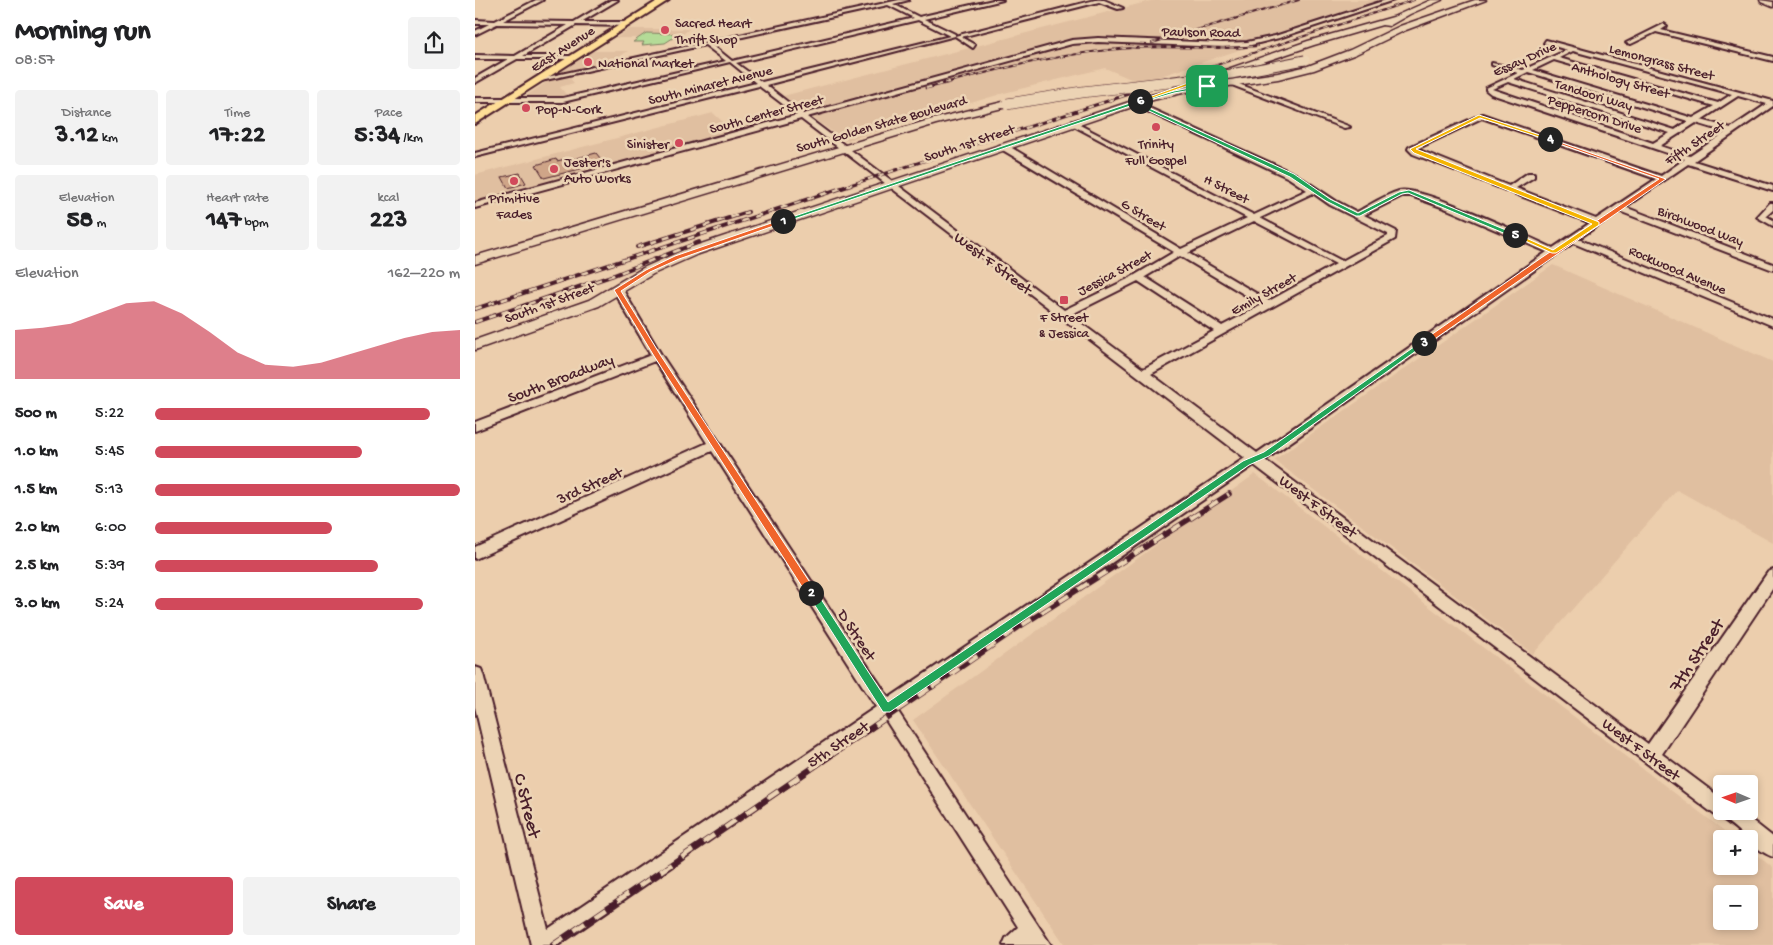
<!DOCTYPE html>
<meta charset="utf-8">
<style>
body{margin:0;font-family:"Gochi Hand",sans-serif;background:#f2f2f2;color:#202124;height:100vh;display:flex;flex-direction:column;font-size:19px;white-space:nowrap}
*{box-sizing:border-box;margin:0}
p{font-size:16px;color:#757577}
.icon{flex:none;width:28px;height:28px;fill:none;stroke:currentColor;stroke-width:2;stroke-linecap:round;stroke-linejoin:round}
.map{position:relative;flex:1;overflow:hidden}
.details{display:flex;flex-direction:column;background:#fff;width:475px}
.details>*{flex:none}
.needle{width:32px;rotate:272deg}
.buttons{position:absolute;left:1238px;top:775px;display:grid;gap:10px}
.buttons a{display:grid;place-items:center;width:45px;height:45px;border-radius:5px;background:#fff;box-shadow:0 2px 8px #0003;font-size:25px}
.pin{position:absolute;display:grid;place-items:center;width:42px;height:42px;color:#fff;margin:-21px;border-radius:10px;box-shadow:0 2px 8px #0006}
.km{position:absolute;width:25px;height:25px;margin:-12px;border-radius:50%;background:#222;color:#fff;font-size:14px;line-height:25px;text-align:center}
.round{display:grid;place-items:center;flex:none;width:52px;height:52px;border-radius:5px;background:#f2f2f2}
.overview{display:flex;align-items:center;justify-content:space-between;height:85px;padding:0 15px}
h1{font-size:28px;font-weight:800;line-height:38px}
.stats{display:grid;grid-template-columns:repeat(3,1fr);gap:8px;height:85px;padding:5px 15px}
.stats div{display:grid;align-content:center;border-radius:5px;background:#f2f2f2;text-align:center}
.stats b{font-size:25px;font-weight:800}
.stats small{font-size:14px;font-weight:400}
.stats p{font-size:14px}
.chart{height:140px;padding:10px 15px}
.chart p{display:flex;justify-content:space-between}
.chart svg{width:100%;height:90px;margin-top:5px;fill:#d1495b;opacity:.7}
.cta{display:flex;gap:10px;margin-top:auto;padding:10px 15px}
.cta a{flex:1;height:58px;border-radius:5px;background:#d1495b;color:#fff;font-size:20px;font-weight:800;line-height:58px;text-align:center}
.cta a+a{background:#f2f2f2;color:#202124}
ul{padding:0 15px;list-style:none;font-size:16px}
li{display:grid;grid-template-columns:80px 60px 1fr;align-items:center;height:38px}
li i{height:12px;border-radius:6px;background:#d1495b}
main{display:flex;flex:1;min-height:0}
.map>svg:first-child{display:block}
</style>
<main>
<section class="details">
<div class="overview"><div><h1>Morning run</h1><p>08:57</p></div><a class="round"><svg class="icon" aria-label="share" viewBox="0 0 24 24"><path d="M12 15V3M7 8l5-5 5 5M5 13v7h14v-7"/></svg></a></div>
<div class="stats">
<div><p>Distance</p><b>3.12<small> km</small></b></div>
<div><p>Time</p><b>17:22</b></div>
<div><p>Pace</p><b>5:34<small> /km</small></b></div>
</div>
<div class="stats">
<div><p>Elevation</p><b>58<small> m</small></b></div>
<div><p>Heart rate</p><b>147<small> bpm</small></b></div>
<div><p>kcal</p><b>223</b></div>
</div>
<div class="chart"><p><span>Elevation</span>162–220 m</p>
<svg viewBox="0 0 160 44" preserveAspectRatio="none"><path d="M0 44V20L10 19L20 17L30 12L40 7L50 6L60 12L70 21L80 31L90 37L100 38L110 36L120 32L130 28L140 24L150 21L160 20V44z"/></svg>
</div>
<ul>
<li><b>500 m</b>5:22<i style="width:90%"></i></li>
<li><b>1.0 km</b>5:45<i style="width:68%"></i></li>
<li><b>1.5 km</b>5:13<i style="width:100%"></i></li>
<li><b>2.0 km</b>6:00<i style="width:58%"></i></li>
<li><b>2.5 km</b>5:39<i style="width:73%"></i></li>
<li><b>3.0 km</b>5:24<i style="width:88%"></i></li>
</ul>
<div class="cta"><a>Save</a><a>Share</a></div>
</section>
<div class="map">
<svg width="1298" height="945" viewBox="0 0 1298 945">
<rect width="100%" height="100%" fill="#eccead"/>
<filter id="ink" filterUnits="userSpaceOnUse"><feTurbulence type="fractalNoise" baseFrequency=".02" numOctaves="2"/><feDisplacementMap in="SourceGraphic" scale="10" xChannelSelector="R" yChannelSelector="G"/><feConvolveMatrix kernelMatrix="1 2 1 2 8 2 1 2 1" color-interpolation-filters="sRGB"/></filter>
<g filter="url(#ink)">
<!-- built -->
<g fill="#e0bfa0" fill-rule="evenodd">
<path d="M679 0H914L680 78 658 80 630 68 529 93 370 141 308 96Z"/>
<path d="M154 29H214L208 34 171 33 164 38H141Z"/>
<path d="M115 51H153L144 57 124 60 122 62 124 65 80 74Z"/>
<path d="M92 75 99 83 85 87 94 98H48L76 79Z"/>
<path d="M238 113 259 132 0 202V175Z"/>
<path d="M1078 265 1298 362V543L1202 490 1058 654 799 460Z"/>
<path d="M780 474 1260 839H1246V866H1274V849L1298 868V945H590L438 720ZM1246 894H1274V921H1246Z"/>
</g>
<!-- green -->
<path fill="#b4db97" stroke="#7f7d61" d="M171 33 204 34 190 43 167 45 169 42H158Z"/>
<!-- building -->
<g fill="#cfa588" stroke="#4a1f2b">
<path d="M121 153 129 163 69 178 61 165 81 159 82 161 90 159 91 161Z"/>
<path d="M45 173 51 183 33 188 27 177Z"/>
</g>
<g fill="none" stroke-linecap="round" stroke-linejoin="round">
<defs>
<g id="street">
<path d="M61 0H68L28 21 99 22 136 0H143L106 22H152L155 24 152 26 101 25 48 56H97L99 59H42L0 83V78L33 59H0V55L40 56 93 25 22 24 0 35V31L14 24H0V20L20 21Z"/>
<path d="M424 0H434L418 4 444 17 518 0H528L449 19 480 34V36L620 0H629L648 8 643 9 624 2 486 37 500 45 498 48 480 36 291 85 328 114 597 40 623 38 748 43 772 42 800 36 911 0H919L804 38 772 46 748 47 623 42 597 44 332 117 589 310 655 278 699 252 526 149V145H532L706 249 772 218 595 124V122H599L779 215 832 190 814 178 657 104V102H661L820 174 861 201 882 212C895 205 910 195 924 191 945 185 1053 237 1078 248L1115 223 938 154 933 149 934 147 1007 114 1186 176 1210 159 1016 94 1011 90V88L1043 73 1017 65V63L1048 70 1092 50 1069 43 1071 40 1298 101V106L1219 161 1298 186V191L1213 164 1150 207 1298 264V270L1144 211 1103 239 1298 319V326L1098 243 790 460 1173 744 1293 572 1298 570V588L1187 754 1246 798V811H1265L1298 837V857C1275 848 1263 825 1240 815L779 465 422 710 576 945H528L531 938 543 927 410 719 83 945H56L0 707V667L6 669 8 674 73 929 401 707 237 451 0 559V547L232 443 180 361 0 431V422L176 355 138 290 140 288 143 287 148 290 187 356 414 698 770 458 326 119 0 208V203L322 115 284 86 0 157V153L281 83 255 62 88 102H0V98H88L251 61 230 45 66 81 63 79ZM413 5 439 18 257 61 236 44ZM443 20 475 36 287 82 261 63ZM1098 51 1257 94 1243 103 1084 58ZM1079 60 1239 106 1218 118 1058 70ZM1053 72 1213 121 1200 130 1039 79ZM1033 82 1195 133 1178 143 1017 89ZM1263 96 1292 104 1256 128 1226 120ZM1007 118 1181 179 1121 219 1041 188 1059 177V173H1053L1034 186 942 149ZM1221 123 1251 132 1215 156 1185 146ZM838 193 855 205 913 234V236L867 261 785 218ZM927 196H936L972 209 1072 252 782 453 676 374 920 239 921 231 889 215ZM779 221 861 264 794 301 713 253ZM705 256 787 305 747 326 670 277ZM663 281 739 331 668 369 595 315Z"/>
<path d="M1189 24 1192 26 1186 30 1298 57V61L1181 32 1156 44 1151 43Z"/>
<path d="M756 81 873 126 875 127 869 128 754 84 753 83Z"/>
<path d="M1295 203H1298V210L1291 216 1298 220V226L1282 217Z"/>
</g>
<g id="secondary">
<path d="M956 0H967L935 14 914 26 907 25 839 45 735 80 732 81 727 78 833 41 918 17Z"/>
<path d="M1000 0H1011L931 30 881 54 839 70 803 79 712 92 678 100 221 255 178 274 124 306 0 350V340L114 300 168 268 211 249 672 96 712 86 803 73 833 66 875 50 925 26Z"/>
<path d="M1285 0 1298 2V7L1286 2Z"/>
<path d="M532 101 537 104 536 106 461 124 0 264V256L454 120Z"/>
</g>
<path id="primary" d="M184 0H194L0 124V116Z"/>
</defs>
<!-- street casing -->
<use href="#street" stroke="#4a1f2b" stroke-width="4"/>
<!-- secondary casing -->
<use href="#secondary" stroke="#4a1f2b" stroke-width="3"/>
<!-- primary casing -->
<use href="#primary" stroke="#4a1f2b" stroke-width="4"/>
<!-- street -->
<use href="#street" fill="#ecd3b4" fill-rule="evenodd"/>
<!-- secondary -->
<use href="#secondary" fill="#ecd3b4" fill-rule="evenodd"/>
<!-- primary -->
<use href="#primary" fill="#fedd96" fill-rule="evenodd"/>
<defs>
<g id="rail-far4">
<path d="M677 43 824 0"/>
<path d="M470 83C531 67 594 52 657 48 699 45 741 51 783 46"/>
<path d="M687 83 939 0"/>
</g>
<g id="rail-far3">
<path d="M451 88 475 82"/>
<path d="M372 186 691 82"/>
</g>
<g id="rail-far2">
<path d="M162 247 273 212"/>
<path d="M0 309 376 185"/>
<path d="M0 322 139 275 224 242"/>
</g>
<path id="rail-far1" d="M457 687 544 627 754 494"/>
<path id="rail" d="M78 945 459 685"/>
</defs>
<!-- rail-far4 casing -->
<use href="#rail-far4" stroke="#4a1f2b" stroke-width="2"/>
<!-- rail-far3 casing -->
<use href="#rail-far3" stroke="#4a1f2b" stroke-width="3"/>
<!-- rail-far2 casing -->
<use href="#rail-far2" stroke="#4a1f2b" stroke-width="4"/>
<!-- rail-far1 casing -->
<use href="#rail-far1" stroke="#4a1f2b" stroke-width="5.5"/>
<!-- rail casing -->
<use href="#rail" stroke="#4a1f2b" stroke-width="6"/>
<!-- rail-far4 -->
<use href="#rail-far4" stroke="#ecd3b4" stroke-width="1" stroke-dasharray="4.5" stroke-linecap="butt"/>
<!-- rail-far3 -->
<use href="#rail-far3" stroke="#ecd3b4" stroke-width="2" stroke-dasharray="5.5" stroke-linecap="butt"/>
<!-- rail-far2 -->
<use href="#rail-far2" stroke="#ecd3b4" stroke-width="2.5" stroke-dasharray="7" stroke-linecap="butt"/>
<!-- rail-far1 -->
<use href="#rail-far1" stroke="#ecd3b4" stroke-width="4" stroke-dasharray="11" stroke-linecap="butt"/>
<!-- rail -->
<use href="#rail" stroke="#ecd3b4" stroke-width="4.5" stroke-dasharray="13" stroke-linecap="butt"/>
<defs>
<path id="secondary-bridge-far1" d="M683 83 756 74 830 60"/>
<path id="secondary-bridge" d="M532 104 607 92 694 82"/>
</defs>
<!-- secondary-bridge-far1 casing -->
<use href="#secondary-bridge-far1" stroke="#4a1f2b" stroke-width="11" stroke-linecap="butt"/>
<!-- secondary-bridge casing -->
<use href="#secondary-bridge" stroke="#4a1f2b" stroke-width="12" stroke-linecap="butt"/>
<!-- secondary-bridge-far1 -->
<use href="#secondary-bridge-far1" stroke="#ecd3b4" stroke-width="9"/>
<!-- secondary-bridge -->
<use href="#secondary-bridge" stroke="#ecd3b4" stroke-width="11"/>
</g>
</g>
<!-- split-1 -->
<path fill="#22a559" stroke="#fff" d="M732 85 733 87 699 93 661 104 310 222 305 221 658 102 699 91Z"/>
<!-- split-2 -->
<path fill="#f0652b" stroke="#fff" d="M308 219 310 222 204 259 175 272 146 291 186 356 340 590V596H333L179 356 139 290 171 270 200 256Z"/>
<!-- split-3 -->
<path fill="#22a559" stroke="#fff" d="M946 342 952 343 794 456 774 465 415 712H408L332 593 336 589 340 590 413 702 768 461 789 452Z"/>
<!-- split-4 -->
<path fill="#f0652b" stroke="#fff" d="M1073 138 1191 179 951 345H946V342L1066 258 1184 179 1073 140Z"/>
<!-- split-5 -->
<path fill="#f5b400" stroke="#fff" d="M1004 115 1077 139 1073 140 1005 118 941 149 1124 222V225L1081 253H1077L1037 235 1042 234 1078 250 1117 224 939 153 935 149Z"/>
<!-- split-6 -->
<path fill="#22a559" stroke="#fff" d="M666 100 663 103 819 174 855 199 883 213 924 192 934 190 1043 235 1038 237 933 193 927 194 885 216H881L851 201 815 177 657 103Z"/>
<!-- split-7 -->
<path fill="#f5b400" stroke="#fff" d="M724 79H727V82L733 87 723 82 666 102 663 101Z"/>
<!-- markers -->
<g fill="#d1495b" stroke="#ecd3b4" stroke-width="2">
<circle cx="190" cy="30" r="5"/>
<circle cx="113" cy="62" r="5"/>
<circle cx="51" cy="108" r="5"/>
<circle cx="681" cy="127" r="5"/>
<circle cx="204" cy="143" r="5"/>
<circle cx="79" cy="169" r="5"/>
<circle cx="39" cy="181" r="5"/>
<rect x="584" y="295" width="10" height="10" rx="2.5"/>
</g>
<g text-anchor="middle" stroke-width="5" stroke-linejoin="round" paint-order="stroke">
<!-- far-poi labels -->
<g font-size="14" fill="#4a1f2b" stroke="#ecd3b4" text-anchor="start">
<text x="200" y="27">Sacred Heart<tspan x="200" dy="16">Thrift Shop</tspan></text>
<text x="123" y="67">National Market</text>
<text x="61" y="113">Pop-N-Cork</text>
<text x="194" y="148" text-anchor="end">Sinister</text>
<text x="681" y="148" text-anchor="middle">Trinity<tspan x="681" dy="16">Full Gospel</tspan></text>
<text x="89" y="166">Jester's<tspan x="89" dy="16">Auto Works</tspan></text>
<text x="39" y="202" text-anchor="middle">Primitive<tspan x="39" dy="16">Fades</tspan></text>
<text x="589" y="321" text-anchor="middle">F Street<tspan x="589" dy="16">&amp; Jessica</tspan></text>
</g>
<!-- far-street labels -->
<g font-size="14" fill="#4a1f2b" stroke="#ecd3b4">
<text transform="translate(726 31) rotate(1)" y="5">Paulson Road</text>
<text transform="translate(87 48) rotate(-33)" y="5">East Avenue</text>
<text transform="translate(1049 58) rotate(-24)" y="5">Essay Drive</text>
<text transform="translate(1187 61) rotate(15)" y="5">Lemongrass Street</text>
<text transform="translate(1146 79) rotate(16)" y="5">Anthology Street</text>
<text transform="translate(235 84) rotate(-14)" y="5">South Minaret Avenue</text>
<text transform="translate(1119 94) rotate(17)" y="5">Tandoori Way</text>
<text transform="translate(291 113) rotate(-15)" y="5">South Center Street</text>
<text transform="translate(1120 113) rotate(18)" y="5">Peppercorn Drive</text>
<text transform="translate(406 123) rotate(-16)" y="5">South Golden State Boulevard</text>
<text transform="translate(494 142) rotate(-18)" y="5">South 1st Street</text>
<text transform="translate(1219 142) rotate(-34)" y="5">Fifth Street</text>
<text transform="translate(752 188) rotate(27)" y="5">H Street</text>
<text transform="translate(669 214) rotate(31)" y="5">G Street</text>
<text transform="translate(1226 225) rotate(21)" y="5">Birchwood Way</text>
<text transform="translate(1203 269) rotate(23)" y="5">Rockwood Avenue</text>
<text transform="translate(639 272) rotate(-28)" y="5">Jessica Street</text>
<text transform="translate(788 293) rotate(-29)" y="5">Emily Street</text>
<text transform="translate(74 302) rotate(-20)" y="5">South 1st Street</text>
</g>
<!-- street labels -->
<g font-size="16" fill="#4a1f2b" stroke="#ecd3b4">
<text transform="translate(519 262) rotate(37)" y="6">West F Street</text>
<text transform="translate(85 377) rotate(-21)" y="6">South Broadway</text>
<text transform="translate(114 484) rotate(-24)" y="6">3rd Street</text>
<text transform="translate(844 505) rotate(37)" y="6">West F Street</text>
<text transform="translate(383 634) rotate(57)" y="6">D Street</text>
<text transform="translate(362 743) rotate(-34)" y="6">5th Street</text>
<text transform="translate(1167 748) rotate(37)" y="6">West F Street</text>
</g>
<!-- near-street labels -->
<g font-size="19" fill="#4a1f2b" stroke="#ecd3b4">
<text transform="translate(1220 654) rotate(-56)" y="7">7th Street</text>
<text transform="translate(54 805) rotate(76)" y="7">C Street</text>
</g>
</g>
</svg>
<div class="buttons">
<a><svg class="needle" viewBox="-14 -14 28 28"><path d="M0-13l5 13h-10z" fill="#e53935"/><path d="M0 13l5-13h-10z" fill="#757577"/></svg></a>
<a>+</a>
<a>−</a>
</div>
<div class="pin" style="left:732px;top:86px;background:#1e9e55"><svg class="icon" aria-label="arrive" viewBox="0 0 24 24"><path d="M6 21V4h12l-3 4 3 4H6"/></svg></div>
<b class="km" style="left:308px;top:221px">1</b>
<b class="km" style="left:336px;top:593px">2</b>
<b class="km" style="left:949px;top:343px">3</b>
<b class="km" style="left:1075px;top:139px">4</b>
<b class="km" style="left:1040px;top:235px">5</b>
<b class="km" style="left:665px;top:101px">6</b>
</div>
</main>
